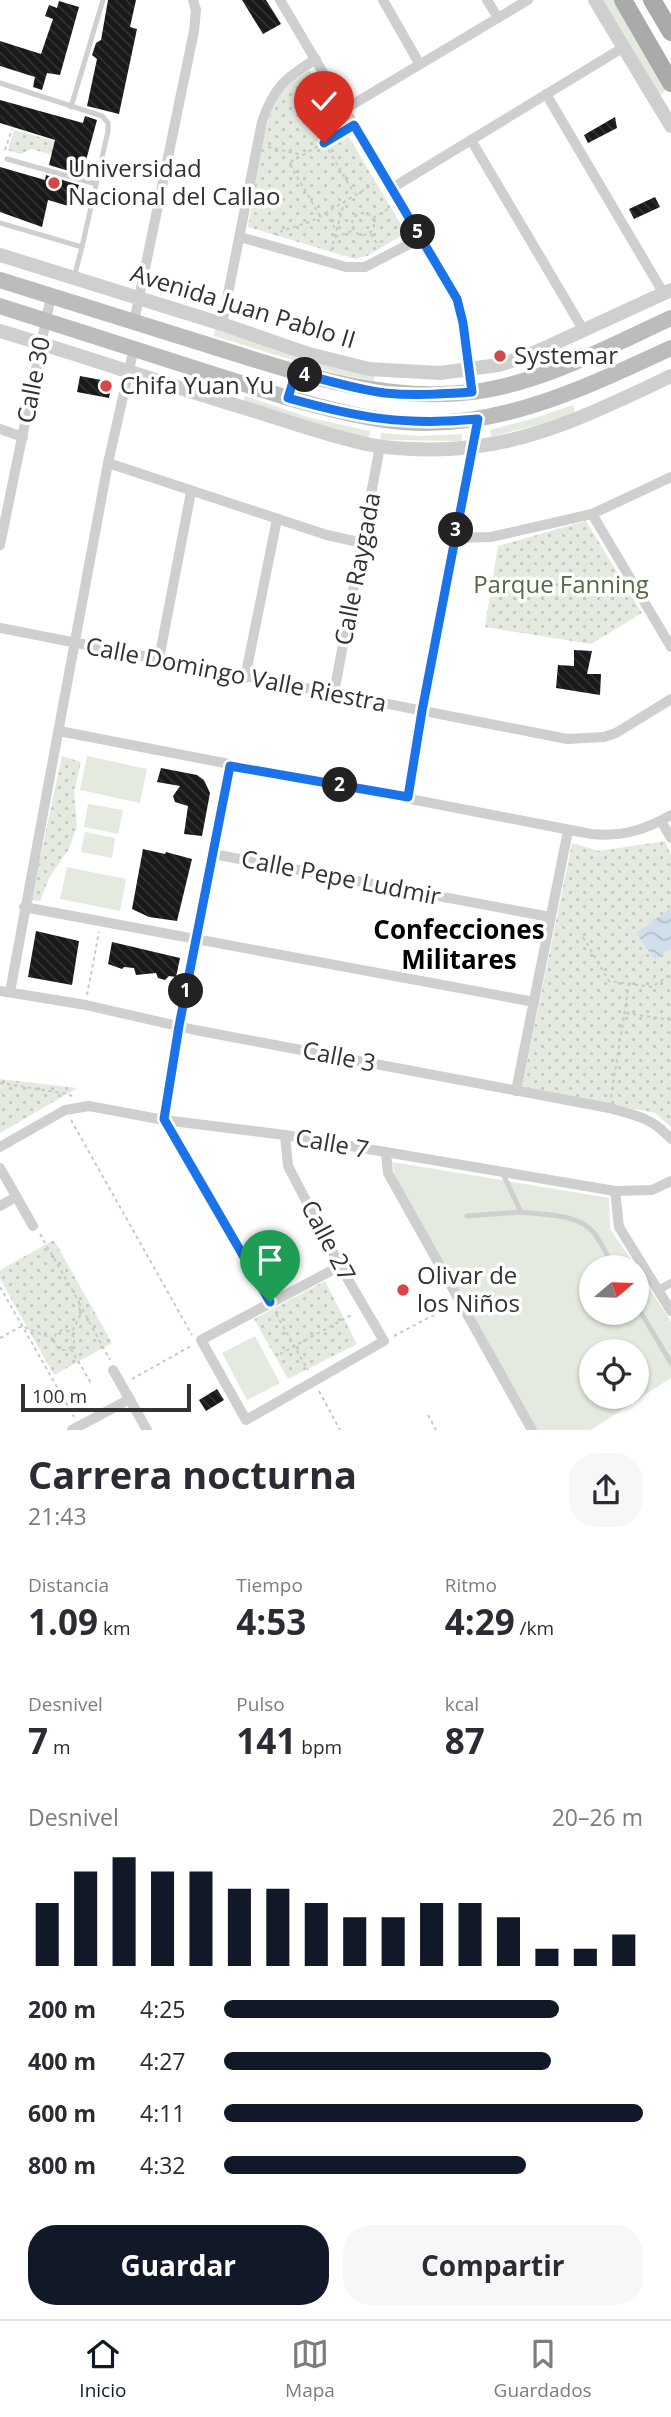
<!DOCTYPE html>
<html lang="es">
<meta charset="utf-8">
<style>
body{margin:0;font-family:"Open Sans",sans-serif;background:#f7f7f7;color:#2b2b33;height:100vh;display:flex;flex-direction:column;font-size:26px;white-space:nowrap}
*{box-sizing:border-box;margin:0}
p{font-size:23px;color:#7c7c81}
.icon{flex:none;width:38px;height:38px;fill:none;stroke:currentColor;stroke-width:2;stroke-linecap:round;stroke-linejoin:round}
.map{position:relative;height:1430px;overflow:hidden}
.details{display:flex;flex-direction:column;background:#fff;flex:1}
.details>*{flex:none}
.needle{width:46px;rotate:71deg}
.fabs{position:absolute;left:579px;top:1255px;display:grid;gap:14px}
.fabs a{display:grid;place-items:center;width:70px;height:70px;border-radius:50%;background:#fff;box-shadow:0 2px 5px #0004;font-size:35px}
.scale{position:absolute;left:21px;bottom:18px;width:170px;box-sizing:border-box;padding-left:7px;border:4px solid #323232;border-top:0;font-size:19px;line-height:24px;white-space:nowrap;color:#323232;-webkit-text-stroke:5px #fff;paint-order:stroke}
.pin{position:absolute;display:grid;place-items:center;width:60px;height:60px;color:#fff;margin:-72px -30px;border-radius:50% 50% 50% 0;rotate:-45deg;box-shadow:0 0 7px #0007}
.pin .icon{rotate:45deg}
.km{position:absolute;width:35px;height:35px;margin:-18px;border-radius:50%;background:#222;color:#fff;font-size:19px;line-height:35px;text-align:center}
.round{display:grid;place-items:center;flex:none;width:74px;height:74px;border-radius:28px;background:#f7f7f7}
.head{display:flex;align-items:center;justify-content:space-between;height:119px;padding:0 28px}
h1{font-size:38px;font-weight:700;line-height:52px}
.stats{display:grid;grid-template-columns:repeat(3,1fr);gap:10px;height:119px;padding:7px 28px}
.stats div{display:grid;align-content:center}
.stats b{font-size:35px;font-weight:700}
.stats small{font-size:19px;font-weight:400}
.stats p{font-size:19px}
.chart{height:196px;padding:14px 28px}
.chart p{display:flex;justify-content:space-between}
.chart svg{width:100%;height:126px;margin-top:7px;stroke:#111827;stroke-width:6}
.primary-button{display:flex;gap:14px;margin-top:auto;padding:14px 28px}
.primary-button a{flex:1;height:80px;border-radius:28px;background:#111827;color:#fff;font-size:28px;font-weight:700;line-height:80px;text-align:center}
.primary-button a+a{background:#f7f7f7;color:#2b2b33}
ul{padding:0 28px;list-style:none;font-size:23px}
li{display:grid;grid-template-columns:112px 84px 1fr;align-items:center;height:52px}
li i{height:18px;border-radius:9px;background:#111827}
.tab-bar{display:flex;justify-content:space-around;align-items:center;height:98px;border-top:2px solid #e1e1e2;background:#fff;font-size:19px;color:#7c7c81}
.tab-bar a{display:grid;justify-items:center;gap:4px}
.tab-bar .active{color:#111827}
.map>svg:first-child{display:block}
</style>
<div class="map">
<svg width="671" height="1430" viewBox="0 0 671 1430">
<defs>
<pattern id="park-dots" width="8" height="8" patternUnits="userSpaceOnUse" patternTransform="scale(1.75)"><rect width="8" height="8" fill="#e4eadf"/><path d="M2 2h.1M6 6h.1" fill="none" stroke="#c4c9c0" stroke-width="1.8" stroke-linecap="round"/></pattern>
<pattern id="water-waves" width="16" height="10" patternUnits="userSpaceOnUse" patternTransform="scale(1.75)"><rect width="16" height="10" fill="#d0dfeb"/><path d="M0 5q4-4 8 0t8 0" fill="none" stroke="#b3c0ca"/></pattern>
<pattern id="building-back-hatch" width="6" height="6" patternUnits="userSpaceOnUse" patternTransform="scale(1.75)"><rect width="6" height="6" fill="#191919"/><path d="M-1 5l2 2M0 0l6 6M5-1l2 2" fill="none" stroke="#323232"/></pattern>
</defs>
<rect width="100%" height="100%" fill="#fff"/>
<!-- grass -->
<g fill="#e4eadf" fill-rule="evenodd">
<path d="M603 0H614L666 90 660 95Z"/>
<path d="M215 329 375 374 374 381 342 375 214 336Z"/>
<path d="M245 396 311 418 370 431 369 439 242 404Z"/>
<path d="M573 405 575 412 541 424 491 437 490 430 538 417Z"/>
<path d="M381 433 421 436 462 434V441L380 440Z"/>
<path d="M87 756 147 769 140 803 80 790Z"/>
<path d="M88 804 123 810 118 834 84 827Z"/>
<path d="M85 832 115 838 112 858 81 852Z"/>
<path d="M67 867 126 879 120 911 60 899Z"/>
<path d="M392 1162 609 1198 610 1229 636 1267H592V1312H637V1269L671 1322V1378L591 1430H537L397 1186ZM592 1351H637V1396H592Z"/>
<path d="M255 1336 280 1383 247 1400 222 1353Z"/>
</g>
<!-- park -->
<g fill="url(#park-dots)">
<path d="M309 70 406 233 367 256 355 259 248 227C255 190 261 112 287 86 293 80 302 75 309 70Z"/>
<path d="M14 130 61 143 57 156 31 149 20 154 8 150Z"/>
<path d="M586 521 642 613 591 644 485 627 498 546Z"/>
<path d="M62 756 81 762 74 791 77 825 69 849 49 878 40 901 31 900Z"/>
<path d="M665 841 671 855V1127L655 1113 522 1087 572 843 599 851Z"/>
<path d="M0 1079 77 1088 0 1133Z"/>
<path d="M54 1240 112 1343 54 1375 0 1279V1270Z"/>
<path d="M325 1281 357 1344 288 1379 254 1319Z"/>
</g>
<!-- water -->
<path fill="url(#water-waves)" d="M671 908V948L655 960 636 933Z"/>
<!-- building -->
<g fill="url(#building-back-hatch)">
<path d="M108 0H136L130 27 137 29 119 114 87 106 97 59 92 55 96 43 101 40Z"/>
<path d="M242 0H266L281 24 263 34Z"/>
<path d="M59 1 79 7 60 75 47 73 42 90 33 87 35 77 0 66V41L41 54 53 19 45 16 49 5 57 8Z"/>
<path d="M0 100 83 123 85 116 97 120 82 175 49 165 55 140 0 123Z"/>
<path d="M615 117 617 128 588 143 584 135Z"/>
<path d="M0 167 45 180 46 175 79 185 72 207 48 200 42 227 0 212Z"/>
<path d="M655 197 660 207 634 219 629 209Z"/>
<path d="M80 376 112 382 109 398 77 392Z"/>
<path d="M574 650 592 651 587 674H601L600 695 556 688 558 665 574 666Z"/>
<path d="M161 768 197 775 204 780 210 793 202 836 184 834 188 806 175 802 173 796 180 786 157 782Z"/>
<path d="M143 849 165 854 166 852 192 859 177 921 149 917 132 909Z"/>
<path d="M36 931 79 941 72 985 28 977Z"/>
<path d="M112 942 180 958 176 977 169 976 165 980 158 978 156 973 136 975 134 968 124 967 122 969 108 964Z"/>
<path d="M217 1389 224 1400 206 1411 199 1400Z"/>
</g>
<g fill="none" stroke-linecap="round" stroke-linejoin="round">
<!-- path -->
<g stroke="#c9c9c9" stroke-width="2" stroke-dasharray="3.5 3.5" stroke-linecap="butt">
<path d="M325 144 354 193"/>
<path d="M268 147 303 155"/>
<path d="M5 150 12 129"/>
<circle cx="363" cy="224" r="11"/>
<path d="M326 213 336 230"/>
<path d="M320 216 289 163 344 131"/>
<path d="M373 218 390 208"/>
<path d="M273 234 312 221 374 184"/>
<path d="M371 234 379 247"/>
<path d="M335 237 352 231"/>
<path d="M331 251 344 203"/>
<path d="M583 937 609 981 652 987 671 974"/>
<path d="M87 995 99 932"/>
<path d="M626 1013 671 1020"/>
<path d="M0 1083 68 1094 74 1097"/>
<path d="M611 1097 629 984"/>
<path d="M71 1120 192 1335"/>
<path d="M172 1132 265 1294"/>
<path d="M40 1234 79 1302 80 1315 72 1332"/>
<path d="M0 1287 74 1417"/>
<path d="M79 1303 110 1360"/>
<path d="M276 1314 308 1370"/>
<circle cx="64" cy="1340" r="10"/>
<path d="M394 1336 451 1306"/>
<path d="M0 1338 22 1326 53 1339"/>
<path d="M71 1349 91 1383"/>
<path d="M280 1354 353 1314"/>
<path d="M132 1379 191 1346"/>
<path d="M319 1391 340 1430"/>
<path d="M428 1415 436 1430"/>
</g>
<!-- service -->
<g stroke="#cfcfcf" stroke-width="5">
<path d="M0 83 102 116 108 123V131L82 247 0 223"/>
<path d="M71 107 103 0"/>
<path d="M7 159 96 184"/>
<path d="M74 278 82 247"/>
<path d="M502 1172 521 1212C544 1215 578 1213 594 1233 602 1243 607 1256 614 1267"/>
<path d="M467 1216 521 1212"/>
<path d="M637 1306 671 1363"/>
</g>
<!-- pedestrian -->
<path stroke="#cfcfcf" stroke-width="8" d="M658 1290 671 1283"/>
<!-- minor -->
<g stroke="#cfcfcf" stroke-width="10">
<path d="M280 0 457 299 463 323 472 392"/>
<path d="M383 0 419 63"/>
<path d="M487 0 498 18"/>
<path d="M546 94 664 294"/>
<path d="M345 109 528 0"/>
<path d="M471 140 584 331"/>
<path d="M392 188 624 47"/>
<path d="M240 237 346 267H365L421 238"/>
<path d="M134 322 194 31 196 10 193 0"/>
<path d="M222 324 262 122C274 87 285 78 316 59"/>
<path d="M0 429 23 437"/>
<path d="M108 463 327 535 363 543"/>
<path d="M592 514 671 647"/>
<path d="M455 538 491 537 592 514 671 477"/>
<path d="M0 545 51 296"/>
<path d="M0 628 567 739 604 737 616 733 671 699"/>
<path d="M159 659 191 492"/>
<path d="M245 678 277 519"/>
<path d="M334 693 380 446"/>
<path d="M59 731 591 834C622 837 645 830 671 815"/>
<path d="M408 798 478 419"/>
<path d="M661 821 671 838"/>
<path d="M213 854 550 917"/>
<path d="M24 907 534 1002"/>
<path d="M0 991 86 1005 195 1030 609 1108C636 1115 652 1118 671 1139"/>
<path d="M10 992 108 463 134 348"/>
<path d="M516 1091 568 831"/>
<path d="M164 1120 179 1026 230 766"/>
<path d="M285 1135 288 1166 340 1266 384 1341 246 1420 201 1340 340 1266"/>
<path d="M0 1147 65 1110 89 1106 164 1120 285 1135 615 1191 652 1190 671 1181"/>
<path d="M386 1153 388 1173 532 1430"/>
<path d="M0 1168 33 1226"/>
<path d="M615 1191 619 1227 671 1311"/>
<path d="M0 1206 16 1197"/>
<path d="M113 1370 147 1430"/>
<path d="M72 1430 130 1399"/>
</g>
<!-- tertiary -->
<g stroke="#cfcfcf" stroke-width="14">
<path d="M595 0 671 126"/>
<path d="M0 255 222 324 309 354 369 369 440 373 498 365 525 357 671 290"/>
<path d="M0 331C83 356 165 384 248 409 287 421 326 435 366 444 396 450 440 451 472 447 542 439 608 406 671 376"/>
</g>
<!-- secondary -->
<g stroke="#bcbcbc" stroke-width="16">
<path d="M0 280C69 302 139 323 208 345 295 372 380 403 472 392 540 384 610 346 671 318"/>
<path d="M0 306 288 398C326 408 364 419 403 422 499 430 586 387 671 348"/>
</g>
<!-- primary -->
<g stroke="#aaa" stroke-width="18">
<path d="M623 0 671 83"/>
<path d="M652 0 671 32"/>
</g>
</g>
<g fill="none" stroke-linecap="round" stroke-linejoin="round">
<defs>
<path id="route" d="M270 1302 164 1119 179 1026 230 766 408 797 422 711 478 419C405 426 359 418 288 398L296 372C325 380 355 389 385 393 414 396 443 394 472 392L463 323 457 299 354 125 324 143"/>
</defs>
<!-- route casing -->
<use href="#route" stroke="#fff" stroke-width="14"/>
<!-- route -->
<use href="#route" stroke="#1a73e8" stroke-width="9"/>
</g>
<!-- markers -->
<g fill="#d64748" stroke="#fff" stroke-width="2.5">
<circle cx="54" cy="183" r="7"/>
<circle cx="500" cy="356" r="7"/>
<circle cx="106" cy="386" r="7"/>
<circle cx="403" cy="1290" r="7"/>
</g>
<g text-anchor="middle" stroke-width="7" stroke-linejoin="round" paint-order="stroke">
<!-- poi labels -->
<g font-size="24" fill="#323232" stroke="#fff" text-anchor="start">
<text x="68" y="177">Universidad<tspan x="68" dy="28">Nacional del Callao</tspan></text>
<text x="514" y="364">Systemar</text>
<text x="120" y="394">Chifa Yuan Yu</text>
<text x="417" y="1284">Olivar de<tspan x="417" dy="28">los Niños</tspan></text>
</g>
<!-- street labels -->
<g font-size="24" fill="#323232" stroke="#fff">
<text transform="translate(243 307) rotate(17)" y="8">Avenida Juan Pablo II</text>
<text transform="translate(34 380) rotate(-79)" y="8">Calle 30</text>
<text transform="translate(358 569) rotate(-79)" y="8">Calle Raygada</text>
<text transform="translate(236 675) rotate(11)" y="8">Calle Domingo Valle Riestra</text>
<text transform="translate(341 878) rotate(11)" y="8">Calle Pepe Ludmir</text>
<text transform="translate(339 1057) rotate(11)" y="8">Calle 3</text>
<text transform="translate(332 1144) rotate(10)" y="8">Calle 7</text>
<text transform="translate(328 1241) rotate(62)" y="8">Calle 27</text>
</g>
<!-- park labels -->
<g font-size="24" fill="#536a43" stroke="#fff">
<text x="561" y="593">Parque Fanning</text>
</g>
<!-- neighbourhood labels -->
<g font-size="26" font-weight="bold" fill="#000" stroke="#fff">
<text x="459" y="939">Confecciones<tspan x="459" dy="30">Militares</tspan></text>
</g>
</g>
</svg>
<div class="fabs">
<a><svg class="needle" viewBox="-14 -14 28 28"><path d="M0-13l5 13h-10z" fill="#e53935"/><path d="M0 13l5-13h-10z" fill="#7c7c81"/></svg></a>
<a><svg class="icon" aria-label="locate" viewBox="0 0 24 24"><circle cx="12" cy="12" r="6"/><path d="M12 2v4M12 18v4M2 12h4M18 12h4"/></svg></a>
</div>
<div class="scale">100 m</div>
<div class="pin" style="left:270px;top:1302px;background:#1e9e55"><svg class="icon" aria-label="arrive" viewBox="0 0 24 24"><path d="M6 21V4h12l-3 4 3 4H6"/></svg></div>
<div class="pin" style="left:324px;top:143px;background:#d93025"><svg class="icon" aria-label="check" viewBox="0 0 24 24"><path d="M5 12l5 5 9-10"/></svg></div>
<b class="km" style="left:186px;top:991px">1</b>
<b class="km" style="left:340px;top:785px">2</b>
<b class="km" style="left:456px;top:530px">3</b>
<b class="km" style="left:305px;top:375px">4</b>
<b class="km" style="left:418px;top:232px">5</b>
</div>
<section class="details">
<div class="head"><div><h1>Carrera nocturna</h1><p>21:43</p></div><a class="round"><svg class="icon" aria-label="share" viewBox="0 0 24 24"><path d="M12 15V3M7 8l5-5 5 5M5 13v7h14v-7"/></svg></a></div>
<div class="stats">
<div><p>Distancia</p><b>1.09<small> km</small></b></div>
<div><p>Tiempo</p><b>4:53</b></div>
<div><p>Ritmo</p><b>4:29<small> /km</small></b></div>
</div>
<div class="stats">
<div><p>Desnivel</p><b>7<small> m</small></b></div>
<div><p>Pulso</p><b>141<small> bpm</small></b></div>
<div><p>kcal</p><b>87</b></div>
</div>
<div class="chart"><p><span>Desnivel</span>20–26 m</p>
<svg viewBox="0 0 160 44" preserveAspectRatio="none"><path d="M5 44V22M15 44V11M25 44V6M35 44V11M45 44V11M55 44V17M65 44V17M75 44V22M85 44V27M95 44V27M105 44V22M115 44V22M125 44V27M135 44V38M145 44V38M155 44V33"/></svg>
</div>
<ul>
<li><b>200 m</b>4:25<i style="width:80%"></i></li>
<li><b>400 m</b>4:27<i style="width:78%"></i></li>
<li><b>600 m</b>4:11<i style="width:100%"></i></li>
<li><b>800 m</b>4:32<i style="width:72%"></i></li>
</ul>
<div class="primary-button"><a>Guardar</a><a>Compartir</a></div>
</section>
<nav class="tab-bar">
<a class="active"><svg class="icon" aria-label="home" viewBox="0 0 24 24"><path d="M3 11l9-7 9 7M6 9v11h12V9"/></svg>Inicio</a>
<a><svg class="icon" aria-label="map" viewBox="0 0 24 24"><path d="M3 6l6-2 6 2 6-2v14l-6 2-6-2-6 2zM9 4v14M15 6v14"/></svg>Mapa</a>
<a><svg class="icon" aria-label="saved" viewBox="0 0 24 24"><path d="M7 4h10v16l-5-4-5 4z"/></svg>Guardados</a>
</nav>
